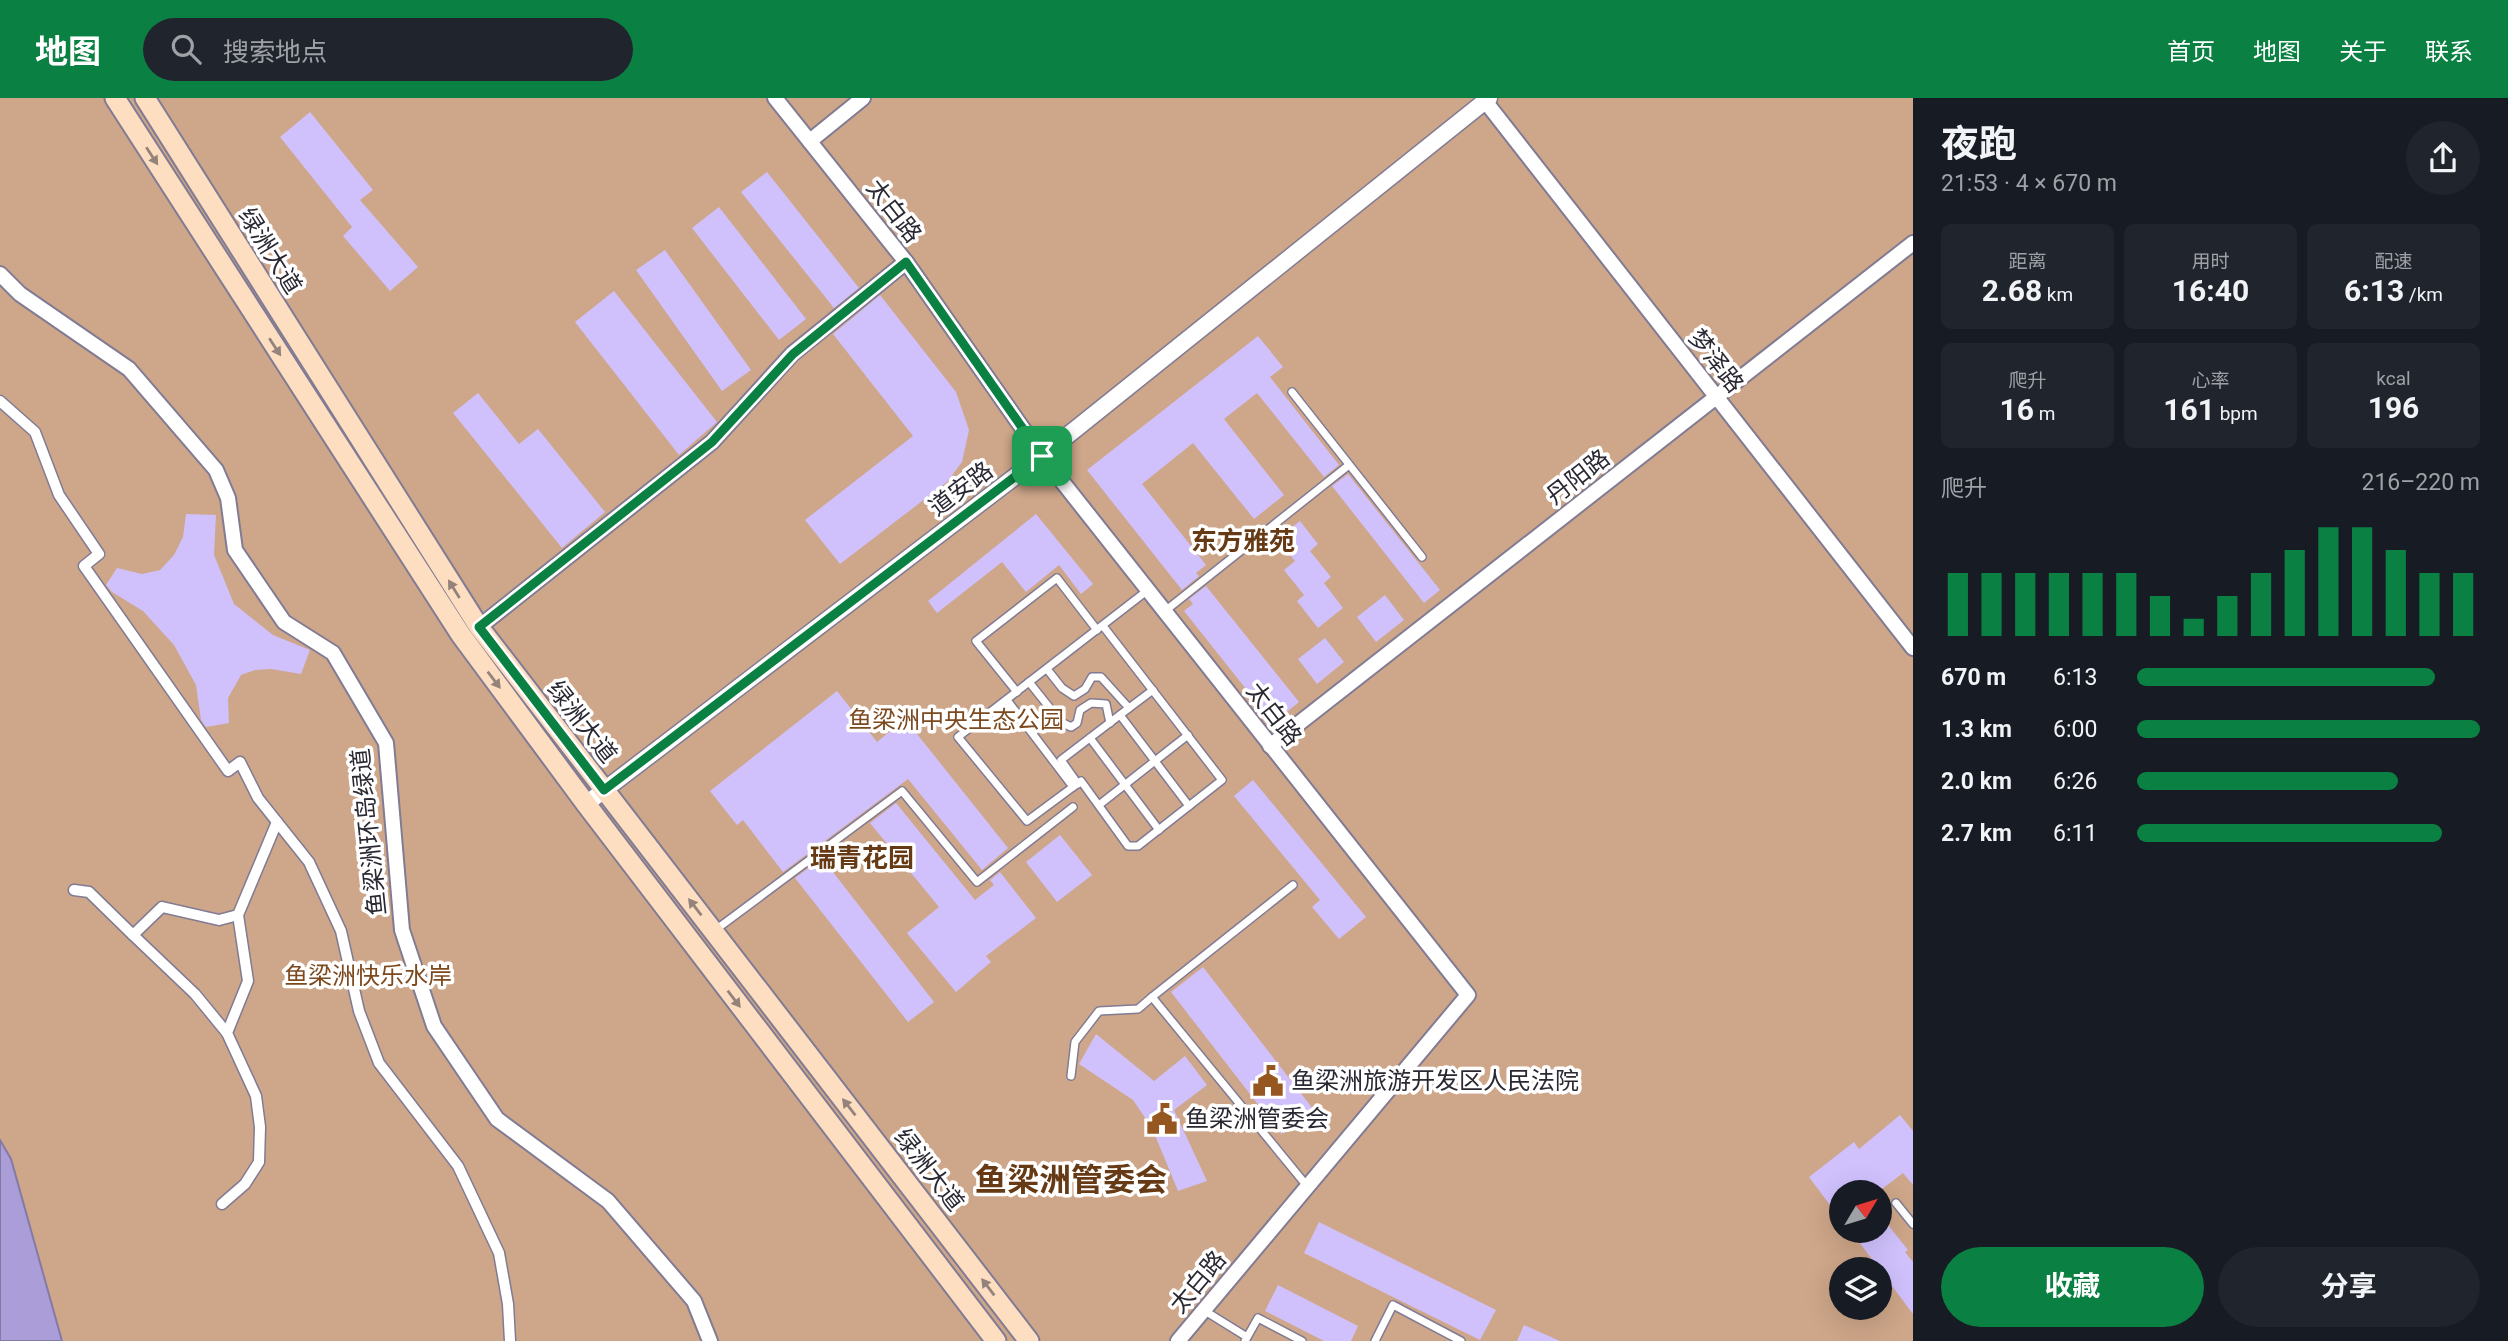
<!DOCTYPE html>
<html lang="zh">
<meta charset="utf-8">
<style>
body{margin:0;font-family:Roboto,"Noto Sans SC",sans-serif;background:#20242c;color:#f1f3f6;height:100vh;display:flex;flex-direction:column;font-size:26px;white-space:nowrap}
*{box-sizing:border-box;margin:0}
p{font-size:23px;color:#9ea1a6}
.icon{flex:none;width:38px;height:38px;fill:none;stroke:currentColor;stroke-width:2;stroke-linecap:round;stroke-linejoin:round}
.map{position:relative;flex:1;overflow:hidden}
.details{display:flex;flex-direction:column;background:#171b24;width:595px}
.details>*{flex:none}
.needle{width:46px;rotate:52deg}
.fabs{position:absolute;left:1829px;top:1082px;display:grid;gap:14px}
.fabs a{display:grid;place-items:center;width:63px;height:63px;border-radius:50%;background:#171b24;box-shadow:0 7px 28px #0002;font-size:35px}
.pin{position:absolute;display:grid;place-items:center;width:60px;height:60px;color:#fff;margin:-30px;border-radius:14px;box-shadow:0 4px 10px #0006}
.round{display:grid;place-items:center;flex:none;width:74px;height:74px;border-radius:37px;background:#20242c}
.head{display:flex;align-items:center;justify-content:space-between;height:119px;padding:0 28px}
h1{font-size:38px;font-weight:700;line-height:52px}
.metrics{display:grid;grid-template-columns:repeat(3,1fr);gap:10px;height:119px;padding:7px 28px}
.metrics div{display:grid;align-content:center;border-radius:10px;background:#20242c;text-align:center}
.metrics b{font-size:30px;font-weight:700}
.metrics small{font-size:19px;font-weight:400}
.metrics p{font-size:19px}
.chart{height:196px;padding:14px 28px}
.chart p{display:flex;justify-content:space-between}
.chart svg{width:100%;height:126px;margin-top:7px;stroke:#0b8043;stroke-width:6}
.primary-button{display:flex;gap:14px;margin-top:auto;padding:14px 28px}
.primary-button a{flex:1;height:80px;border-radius:42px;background:#0b8043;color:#fff;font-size:28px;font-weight:700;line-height:80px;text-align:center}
.primary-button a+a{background:#20242c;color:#f1f3f6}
ul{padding:0 28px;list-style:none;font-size:23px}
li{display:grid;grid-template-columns:112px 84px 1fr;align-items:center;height:52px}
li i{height:18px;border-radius:9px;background:#0b8043}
header{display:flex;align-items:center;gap:42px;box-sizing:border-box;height:98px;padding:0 35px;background:#0b8043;color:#fff}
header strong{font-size:33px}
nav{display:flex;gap:38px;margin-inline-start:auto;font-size:24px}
.search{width:490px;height:63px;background:#20242c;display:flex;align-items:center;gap:18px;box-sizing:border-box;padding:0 24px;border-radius:38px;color:#9ea1a6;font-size:26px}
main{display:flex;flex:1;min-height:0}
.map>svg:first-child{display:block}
</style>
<header>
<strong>地图</strong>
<div class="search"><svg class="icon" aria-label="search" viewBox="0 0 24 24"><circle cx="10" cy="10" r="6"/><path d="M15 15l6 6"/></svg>搜索地点</div>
<nav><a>首页</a><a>地图</a><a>关于</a><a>联系</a></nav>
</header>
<main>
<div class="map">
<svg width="1913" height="1243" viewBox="0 0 1913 1243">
<rect width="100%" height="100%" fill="#e2dcf7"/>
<!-- green -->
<path fill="#cea689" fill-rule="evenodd" d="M0 0H1913V1243H62L11 1061 0 1042ZM1841 1094H1880V1132H1841ZM1841 1171H1880V1209H1841Z"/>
<!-- water -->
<path fill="#ab9dd7" stroke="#847aa6" stroke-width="2" d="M0 1042 11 1061 62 1243H0Z"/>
<!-- building -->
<g fill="#d0c1fd">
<path d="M310 14 373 92 360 102 418 169 390 193 343 138 352 129 280 39Z"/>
<path d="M767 74 859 190 834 210 741 94Z"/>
<path d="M719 109 806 221 779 242 692 130Z"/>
<path d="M665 152 751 272 722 293 636 172Z"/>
<path d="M614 193 717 324 679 357 575 224Z"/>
<path d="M880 197 956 294 969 332 962 364 947 384 840 466 805 422 913 338 833 236Z"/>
<path d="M1258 238 1283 269 1270 279 1339 367 1324 379 1257 295 1224 321 1284 397 1254 421 1193 345 1142 386 1206 467 1196 475 1199 478 1182 492 1087 372Z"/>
<path d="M478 295 519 346 538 331 605 414 562 450 453 315Z"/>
<path d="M1348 376 1440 492 1424 505 1332 388Z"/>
<path d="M186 416 216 417 214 457 234 506 273 537 310 552 301 576 271 571 255 572 241 577 228 600 229 625 206 629 201 622 196 587 174 547 143 513 112 494 106 487 117 470 142 476 160 472 174 457 183 439Z"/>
<path d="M1036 416 1093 486 1081 496 1059 467 1026 494 1002 464 937 515 928 503Z"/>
<path d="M1300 423 1318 446 1310 453 1331 479 1324 485 1343 510 1318 530 1297 503 1304 497 1284 472 1295 463 1277 441Z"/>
<path d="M1206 488 1299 604 1273 625 1184 513 1193 506 1189 501Z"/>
<path d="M1385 497 1404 522 1376 544 1357 519Z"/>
<path d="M1325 540 1344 564 1317 586 1298 561Z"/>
<path d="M837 593 877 644 905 621 1008 750 982 772 908 681 783 774 743 722 737 727 710 693Z"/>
<path d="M1253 682 1366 819 1339 841 1312 809 1320 802 1234 698Z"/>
<path d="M896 705 975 802 994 787 990 782 1000 774 1036 820 986 858 991 864 956 894 907 835 939 809 870 725Z"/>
<path d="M1060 737 1092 777 1057 804 1026 764Z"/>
<path d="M822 760 934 904 908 924 795 780Z"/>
<path d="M1203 869 1313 1011 1281 1036 1171 894Z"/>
<path d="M1096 936 1154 983 1185 958 1207 987 1174 1012 1207 1083 1178 1093 1152 1030 1133 1002 1079 966Z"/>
<path d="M1900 1017 1913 1033V1087L1903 1075 1878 1094H1841V1122L1809 1079 1854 1044 1859 1051Z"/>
<path d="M1880 1117 1908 1152 1905 1154 1913 1164V1216L1850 1132H1880Z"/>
<path d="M1319 1124 1496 1212 1480 1242 1304 1155Z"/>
<path d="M1278 1187 1358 1228 1351 1243H1324L1265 1213Z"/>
<path d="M1524 1227 1560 1243H1517Z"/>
</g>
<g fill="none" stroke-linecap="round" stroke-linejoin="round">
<defs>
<g id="service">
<path d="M1292 294 1422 459"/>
<path d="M1165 513 1349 367"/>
<path d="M1103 528 1222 682 1138 748H1128L1081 683 1027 723 958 639 1148 492"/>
<path d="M1047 571 1062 590 1074 598 1085 591 1092 579H1101L1129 610 1061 662 1078 686"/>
<path d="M1029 584 1061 624 1071 629 1077 625 1080 612 1091 605 1106 606 1110 625"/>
<path d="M1017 594 976 543 1057 480 1097 532"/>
<path d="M1007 602 1073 689"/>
<path d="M1129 610 1153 592"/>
<path d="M1120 617 1189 708"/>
<path d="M1090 640 1159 732"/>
<path d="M1099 707 1188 637"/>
<path d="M1293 787 1152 899 1307 1088"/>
<path d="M714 833 902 693 977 784 1073 709"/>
<path d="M1071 978 1075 944 1099 913 1138 911 1152 899"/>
<path d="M1896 1105 1913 1126"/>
<path d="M1205 1213 1247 1239"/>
<path d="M1245 1243 1258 1220 1302 1243"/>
<path d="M1375 1243 1393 1207 1461 1243"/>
</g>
<g id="pedestrian">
<path d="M0 303 35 334 59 397 99 456 84 468 228 673 240 664 258 700 309 764 341 833 359 913 379 965 458 1068 499 1155 508 1206 510 1243"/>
<path d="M74 792 89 794 133 837"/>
<path d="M227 935 195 896 133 837 162 809 219 822 238 817 277 724"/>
<path d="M222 1106 245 1086 259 1064 260 1029 256 998 227 935 248 883 238 817"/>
</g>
<g id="minor">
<path d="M775 0 906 164 1042 358 1468 897 1178 1243"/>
<path d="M1485 3 1913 550"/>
<path d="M810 43 863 0"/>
<path d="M0 176 20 196 129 271 216 372 228 400 235 452 284 524 333 555 386 645 402 832 434 928 497 1021 608 1103 694 1203 710 1243"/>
<path d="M479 529 712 344 792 256 906 164"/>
<path d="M1270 648 1913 145"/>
</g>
<path id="tertiary" d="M586 706 1042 358 1489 0"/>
<g id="secondary">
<path d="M115 0 461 537 586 706 996 1243"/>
<path d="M145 0 479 529 1029 1243"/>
</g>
</defs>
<!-- service casing -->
<use href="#service" stroke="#817b93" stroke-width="10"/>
<!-- pedestrian casing -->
<use href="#pedestrian" stroke="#817b93" stroke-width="13"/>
<!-- minor casing -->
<use href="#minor" stroke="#817b93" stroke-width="18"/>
<!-- tertiary casing -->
<use href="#tertiary" stroke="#817b93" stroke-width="19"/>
<!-- secondary casing -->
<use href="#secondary" stroke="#817b93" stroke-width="23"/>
<!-- service -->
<use href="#service" stroke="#fff" stroke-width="7"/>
<!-- pedestrian -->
<use href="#pedestrian" stroke="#fff" stroke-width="10"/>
<!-- minor -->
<use href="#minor" stroke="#fff" stroke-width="14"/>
<!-- tertiary -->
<use href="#tertiary" stroke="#fff" stroke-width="16"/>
<!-- secondary -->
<use href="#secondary" stroke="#fedec1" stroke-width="19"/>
</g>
<!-- one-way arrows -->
<defs><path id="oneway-solid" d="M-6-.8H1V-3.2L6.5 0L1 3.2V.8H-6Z" transform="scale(1.75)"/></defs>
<g fill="#94837a">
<use href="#oneway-solid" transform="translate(152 58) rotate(57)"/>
<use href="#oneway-solid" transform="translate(275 249) rotate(57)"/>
<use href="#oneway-solid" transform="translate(454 491) rotate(-122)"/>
<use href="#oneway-solid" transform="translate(494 582) rotate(53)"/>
<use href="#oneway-solid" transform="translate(695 809) rotate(-128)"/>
<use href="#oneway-solid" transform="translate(734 901) rotate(53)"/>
<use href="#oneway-solid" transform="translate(849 1009) rotate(-128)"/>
<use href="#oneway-solid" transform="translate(988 1189) rotate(-127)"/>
</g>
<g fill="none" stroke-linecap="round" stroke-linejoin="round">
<defs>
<path id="route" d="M906 164 1042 358 604 692 479 529 712 344 793 256Z"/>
</defs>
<!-- route casing -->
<use href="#route" stroke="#fff" stroke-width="14"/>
<!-- route -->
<use href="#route" stroke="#0b8043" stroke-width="9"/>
</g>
<!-- icons -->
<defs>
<symbol id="civic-bare" viewBox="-9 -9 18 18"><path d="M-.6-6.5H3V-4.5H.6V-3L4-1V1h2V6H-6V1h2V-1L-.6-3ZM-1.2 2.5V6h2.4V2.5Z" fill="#96561f" stroke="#fff" stroke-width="2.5" paint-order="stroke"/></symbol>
</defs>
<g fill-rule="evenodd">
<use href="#civic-bare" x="1246" y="961" width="44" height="44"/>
<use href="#civic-bare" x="1140" y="999" width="44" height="44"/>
</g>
<g text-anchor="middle" stroke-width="7" stroke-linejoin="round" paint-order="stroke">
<!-- street labels -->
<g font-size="24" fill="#2a2832" stroke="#fff">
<text transform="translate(894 113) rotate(52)" y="8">太白路</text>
<text transform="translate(270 153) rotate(58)" y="8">绿洲大道</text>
<text transform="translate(1716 263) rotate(52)" y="8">梦泽路</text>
<text transform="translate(1578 379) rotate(-38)" y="8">丹阳路</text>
<text transform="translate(961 391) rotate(-37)" y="8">道安路</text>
<text transform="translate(1274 616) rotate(52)" y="8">太白路</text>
<text transform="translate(582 624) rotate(52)" y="8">绿洲大道</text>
<text transform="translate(369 734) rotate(-96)" y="8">鱼梁洲环岛绿道</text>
<text transform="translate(929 1072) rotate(52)" y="8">绿洲大道</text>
<text transform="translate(1198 1184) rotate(-50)" y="8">太白路</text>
</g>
<!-- park labels -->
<g font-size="24" fill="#7d491e" stroke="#fff">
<text x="956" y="630">鱼梁洲中央生态公园</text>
<text x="368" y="886">鱼梁洲快乐水岸</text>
</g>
<!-- poi labels -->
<g font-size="24" fill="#2a2832" stroke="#fff" text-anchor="start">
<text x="1291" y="991">鱼梁洲旅游开发区人民法院</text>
<text x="1185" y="1029">鱼梁洲管委会</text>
</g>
<!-- neighbourhood labels -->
<g font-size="26" font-weight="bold" fill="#663a15" stroke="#fff">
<text x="1243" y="452">东方雅苑</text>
<text x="862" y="769">瑞青花园</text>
</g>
<!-- district labels -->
<g font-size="32" font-weight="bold" fill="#663a15" stroke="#fff">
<text x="1071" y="1093">鱼梁洲管委会</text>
</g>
</g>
</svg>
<div class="fabs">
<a><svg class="needle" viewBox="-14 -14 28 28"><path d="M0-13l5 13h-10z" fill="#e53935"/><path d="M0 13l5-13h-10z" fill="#9ea1a6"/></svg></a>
<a><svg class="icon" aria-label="layers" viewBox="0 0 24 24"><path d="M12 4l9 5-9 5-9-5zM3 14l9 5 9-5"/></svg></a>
</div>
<div class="pin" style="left:1042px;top:358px;background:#1e9e55"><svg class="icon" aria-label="arrive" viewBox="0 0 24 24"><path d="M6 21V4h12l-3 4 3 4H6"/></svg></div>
</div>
<section class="details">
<div class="head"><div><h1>夜跑</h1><p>21:53 · 4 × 670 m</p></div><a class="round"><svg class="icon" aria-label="share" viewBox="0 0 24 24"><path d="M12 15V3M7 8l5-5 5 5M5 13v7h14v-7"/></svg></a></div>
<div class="metrics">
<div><p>距离</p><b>2.68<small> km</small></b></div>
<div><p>用时</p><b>16:40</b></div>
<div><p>配速</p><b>6:13<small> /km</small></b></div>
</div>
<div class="metrics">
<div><p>爬升</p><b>16<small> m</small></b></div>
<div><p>心率</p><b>161<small> bpm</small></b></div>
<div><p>kcal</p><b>196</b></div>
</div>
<div class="chart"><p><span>爬升</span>216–220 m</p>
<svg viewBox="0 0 160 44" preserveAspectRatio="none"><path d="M5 44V22M15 44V22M25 44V22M35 44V22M45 44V22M55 44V22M65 44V30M75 44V38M85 44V30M95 44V22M105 44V14M115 44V6M125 44V6M135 44V14M145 44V22M155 44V22"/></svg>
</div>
<ul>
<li><b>670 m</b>6:13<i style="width:87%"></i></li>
<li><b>1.3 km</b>6:00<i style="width:100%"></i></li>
<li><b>2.0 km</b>6:26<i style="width:76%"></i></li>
<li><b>2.7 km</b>6:11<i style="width:89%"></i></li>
</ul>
<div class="primary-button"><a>收藏</a><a>分享</a></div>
</section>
</main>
